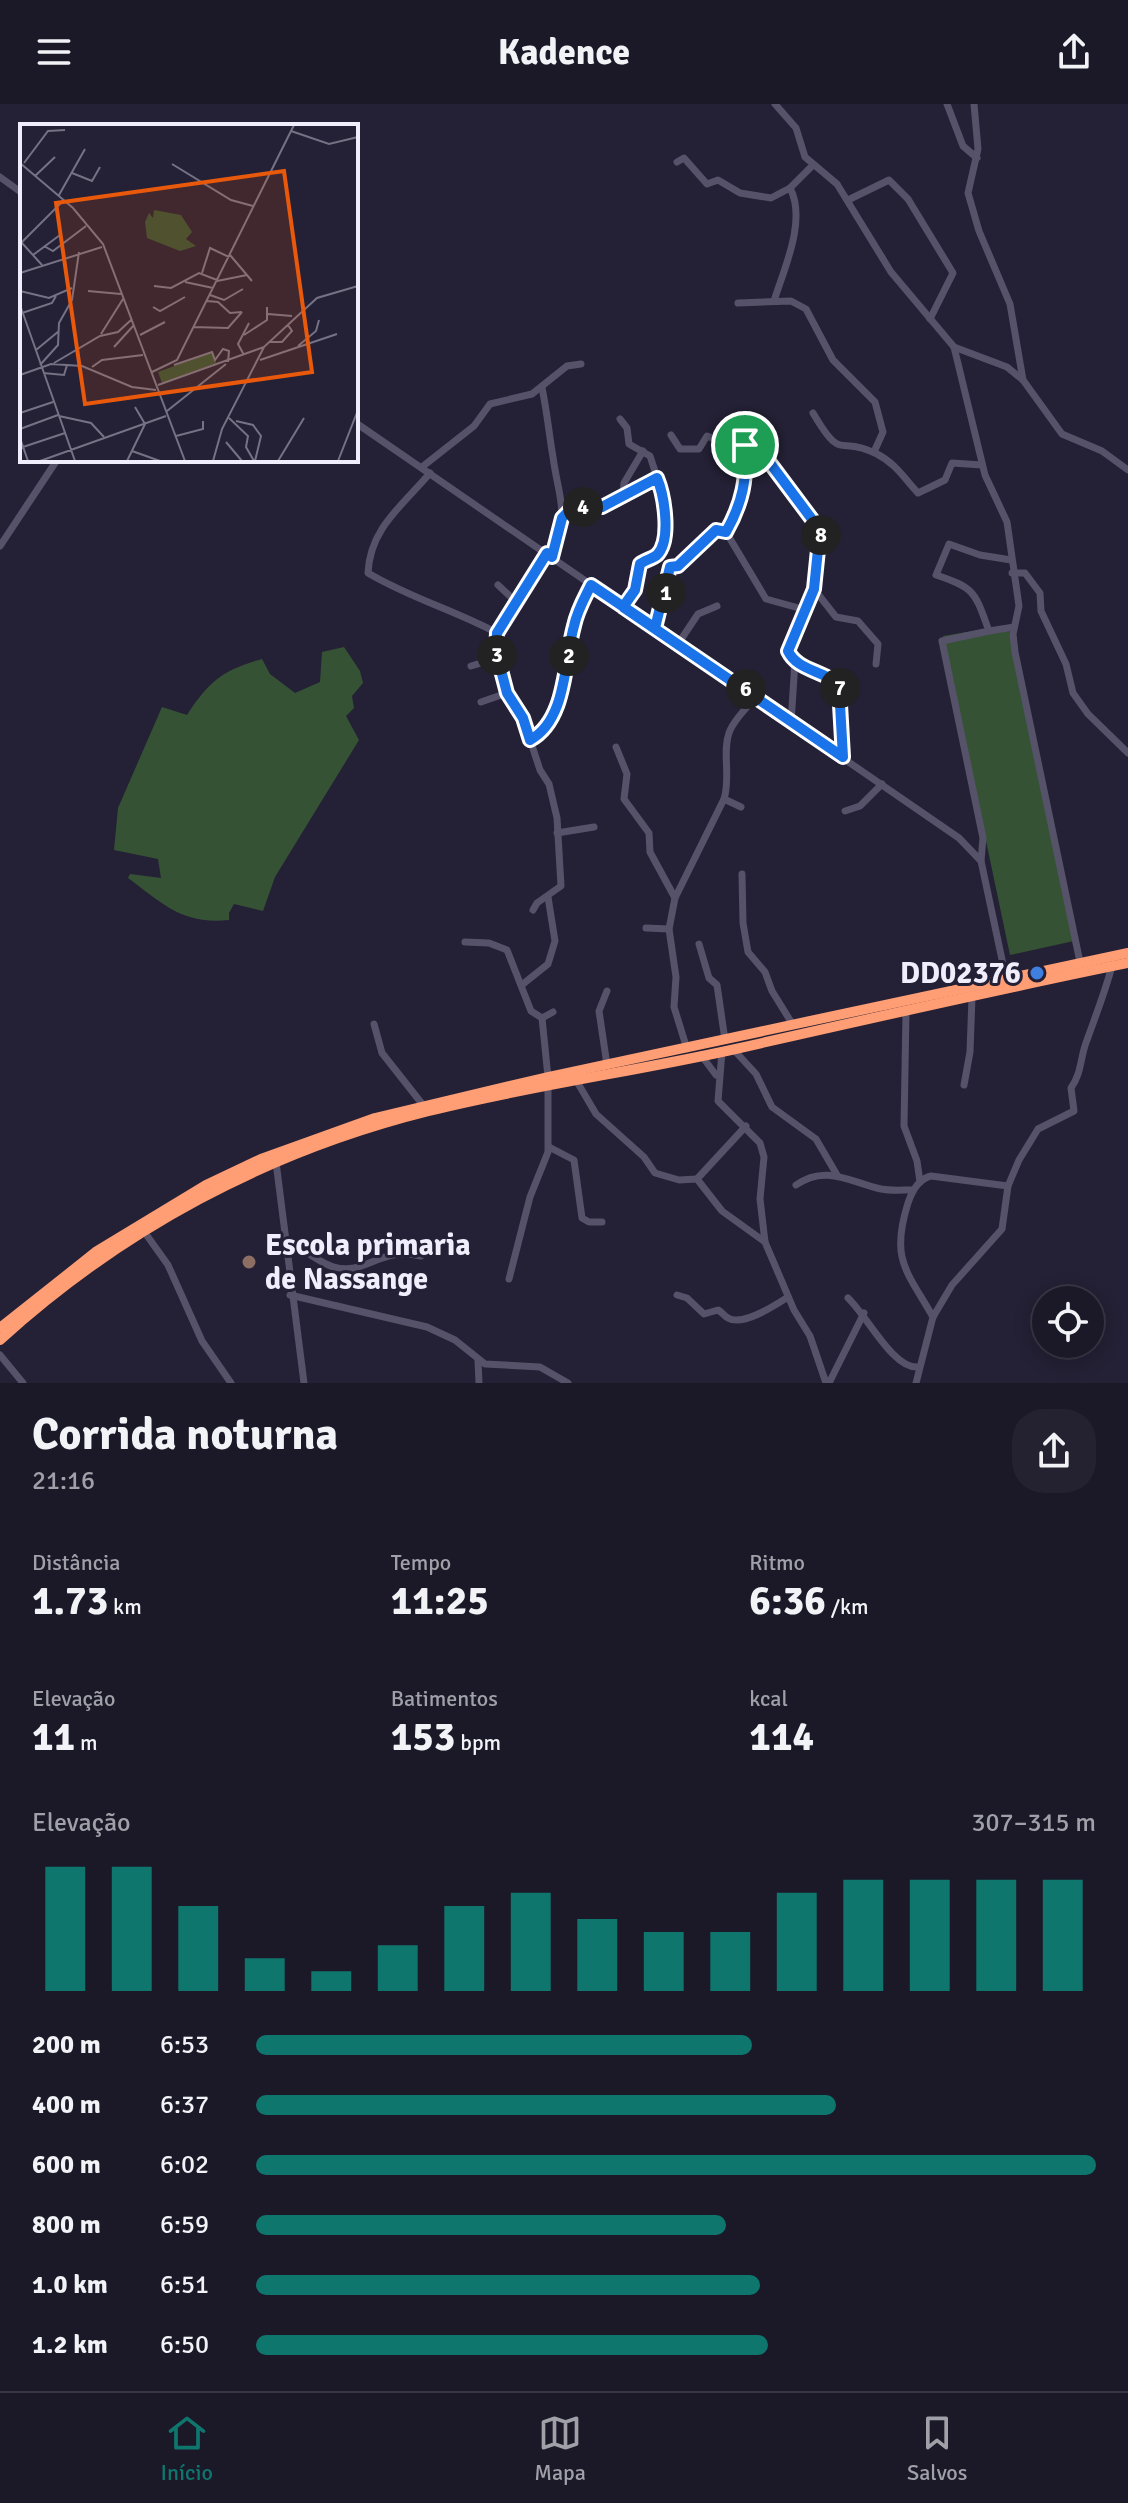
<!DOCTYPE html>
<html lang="pt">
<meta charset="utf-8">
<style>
body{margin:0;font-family:Signika,sans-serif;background:#242130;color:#f1f3f6;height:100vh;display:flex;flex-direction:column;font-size:30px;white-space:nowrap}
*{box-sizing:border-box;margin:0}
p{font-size:26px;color:#a0a0a8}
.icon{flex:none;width:44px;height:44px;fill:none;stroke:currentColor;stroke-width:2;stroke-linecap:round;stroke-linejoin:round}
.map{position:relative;height:1279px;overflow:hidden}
.side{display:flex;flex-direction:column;background:#1b1828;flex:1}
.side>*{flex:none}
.fabs{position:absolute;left:1032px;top:1182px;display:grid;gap:16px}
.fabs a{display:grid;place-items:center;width:72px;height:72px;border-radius:50%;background:#1b1828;box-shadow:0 4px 20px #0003,0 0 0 2px #393745;font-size:40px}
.pin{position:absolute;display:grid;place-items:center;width:68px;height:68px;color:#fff;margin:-34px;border:4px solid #fff;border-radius:50%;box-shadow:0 2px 8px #0007}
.km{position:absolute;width:40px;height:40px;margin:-20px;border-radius:50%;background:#222;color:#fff;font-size:22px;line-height:40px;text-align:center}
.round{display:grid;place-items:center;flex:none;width:84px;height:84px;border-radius:32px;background:#242130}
.head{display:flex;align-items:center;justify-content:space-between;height:136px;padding:0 32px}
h1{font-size:44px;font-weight:800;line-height:60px}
.figures{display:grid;grid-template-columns:repeat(3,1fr);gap:12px;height:136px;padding:8px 32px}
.figures div{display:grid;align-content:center}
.figures b{font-size:40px;font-weight:800}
.figures small{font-size:22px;font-weight:400}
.figures p{font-size:22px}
.chart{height:224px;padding:16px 32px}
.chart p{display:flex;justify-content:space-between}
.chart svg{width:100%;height:144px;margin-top:8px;stroke:#0f766e;stroke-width:6}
ul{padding:0 32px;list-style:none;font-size:26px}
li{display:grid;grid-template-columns:128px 96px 1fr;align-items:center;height:60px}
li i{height:20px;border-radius:10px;background:#0f766e}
header{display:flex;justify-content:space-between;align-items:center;height:104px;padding:0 32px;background:#1b1828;font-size:36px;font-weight:800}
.tabs{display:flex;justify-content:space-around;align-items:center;height:112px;border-top:2px solid #393745;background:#1b1828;font-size:22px;color:#a0a0a8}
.tabs a{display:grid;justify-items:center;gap:4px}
.tabs .current{color:#0f766e}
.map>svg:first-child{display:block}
</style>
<header><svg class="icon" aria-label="menu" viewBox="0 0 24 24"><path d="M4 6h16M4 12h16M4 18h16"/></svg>Kadence<svg class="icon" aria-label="share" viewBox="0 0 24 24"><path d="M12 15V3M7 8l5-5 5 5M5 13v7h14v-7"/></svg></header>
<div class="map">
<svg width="1128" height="1279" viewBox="0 0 1128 1279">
<rect width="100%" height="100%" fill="#242035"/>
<!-- green -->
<g fill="#365235">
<path d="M1008 521 1074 837 1010 851 943 532Z"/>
<path d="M344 543 360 567 363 579 352 592 354 604 346 612 359 636 275 773 263 807 234 800 229 809V816C183 821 163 800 128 774L130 770 161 774 158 755 114 746 118 704 162 603 187 611C209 577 223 566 262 555L270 570 295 589 320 578 322 548Z"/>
</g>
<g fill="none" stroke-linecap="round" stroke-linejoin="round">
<!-- minor -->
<g stroke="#555269" stroke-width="7">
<path d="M775 0 796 24 805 53 837 80 891 168 954 243 985 371 1007 418 1019 502 1013 530 1015 548 1080 858"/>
<path d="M947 0 963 42 977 54"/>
<path d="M974 0 978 45 968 89 979 127 1010 200 1023 276"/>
<path d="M677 58 684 54 707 80 718 76 740 89 771 94 790 84"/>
<path d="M0 73 22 89"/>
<path d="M848 96 889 76 908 95 953 169 930 215"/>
<path d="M774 197C784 165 807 116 790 84L812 62"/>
<path d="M738 199 791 197 806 205 833 256 875 298 883 328 874 348"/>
<path d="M954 243 1007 263 1023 276 1062 330 1102 347 1128 366"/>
<path d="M542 284C547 307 549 330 553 353 559 397 570 406 552 453"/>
<path d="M813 309C843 360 837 330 877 350 895 359 905 375 918 389L945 376 952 359 982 361"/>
<path d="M620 315 627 324 629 340 650 352C659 379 675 423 658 449L640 460 635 486 623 503"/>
<path d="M356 319 959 734 981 757 1007 879"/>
<path d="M671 331 680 345H699L707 332 720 337 738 335 745 341 755 339 820 426 814 485 788 550 810 566 837 578 843 653"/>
<path d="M422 363 474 322 490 300 532 290 567 262 581 260"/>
<path d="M430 369C403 401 370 424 368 469 410 494 454 506 497 529"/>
<path d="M623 389 624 379 643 347"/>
<path d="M563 413 574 402 602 403 657 374"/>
<path d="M726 428 743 397 745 341"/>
<path d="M0 442 57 356"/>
<path d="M1012 469H1025L1040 489 1041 507 1066 560 1073 589 1088 610 1128 649"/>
<path d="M498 481 515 497"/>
<path d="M814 485 836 513 858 517 878 540 876 560"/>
<path d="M655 524 670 463 678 462 716 426 726 428 766 495 806 506"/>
<path d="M989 527 1014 523"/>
<path d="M678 540 698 510 717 502"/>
<path d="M471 562 498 554"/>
<path d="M481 598 507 589"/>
<path d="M791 619 795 557"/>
<path d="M530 636C567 615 565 557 574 522 577 507 585 495 591 481"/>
<path d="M616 643 627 670 624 695 649 729 650 748 675 794 669 825 646 824"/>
<path d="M741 703 724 695C731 673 722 648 729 629 733 616 748 603 756 592"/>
<path d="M845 707 860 702 882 680"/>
<path d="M557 729 594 723"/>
<path d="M981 757 983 734 942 537 989 527C975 489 976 484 936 471L949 440 980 451 1011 456"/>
<path d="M742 770 743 819 748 848 765 868 772 887 793 921"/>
<path d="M675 794 724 695"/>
<path d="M533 806 537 799 561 782 557 714 549 680 540 666 523 614 507 589 496 547 497 529 547 449"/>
<path d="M669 825 676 873 674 903 687 945"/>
<path d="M465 838 489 839 507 846 531 907 542 914"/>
<path d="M699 840 709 874 717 881 725 936"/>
<path d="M523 880 548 860 555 837 548 793"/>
<path d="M607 887 599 907 607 961"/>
<path d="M906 908 904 1022 917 1057 920 1078"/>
<path d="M374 920 382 949 423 1001"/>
<path d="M733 945 756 970 772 1003 816 1035 837 1071"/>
<path d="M722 947 718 997 760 1039 764 1053 760 1095 765 1138 794 1206 810 1232 826 1279"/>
<path d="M701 951 716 971"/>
<path d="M548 973 542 914 553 908"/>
<path d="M576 976 596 1010 644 1053 655 1069 679 1076 697 1075 722 1107 765 1138"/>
<path d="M964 981 970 948 972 893"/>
<path d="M549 1043 574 1056 582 1114 589 1118H602"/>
<path d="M276 1058 304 1279"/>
<path d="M697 1075 746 1022"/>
<path d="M796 1081C826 1060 850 1078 881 1085 891 1087 902 1086 912 1086"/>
<path d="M143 1126 168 1161 202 1237 231 1279"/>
<path d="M284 1133C299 1142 317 1158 334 1163 366 1172 379 1142 421 1152"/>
<path d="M509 1175 530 1093 548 1048V982"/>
<path d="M290 1191 427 1223 455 1236 485 1260 540 1263 568 1279"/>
<path d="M677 1191 687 1194 704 1210 718 1206C722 1208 724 1212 728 1214 743 1223 777 1200 788 1193"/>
<path d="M848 1194C868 1213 893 1265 918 1263"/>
<path d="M933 1213C907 1167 890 1156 908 1099 912 1087 918 1075 931 1072L1008 1082"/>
<path d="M0 1251 23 1279"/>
<path d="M478 1257 479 1279"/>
<path d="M829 1279 864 1209"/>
<path d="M916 1279 933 1213 952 1181 1002 1125 1008 1082 1019 1056 1038 1025 1074 1007 1071 984C1082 969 1080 953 1087 936 1096 911 1105 888 1112 862"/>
</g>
<!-- highway -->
<g stroke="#ff9d74" stroke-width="10">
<path d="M0 1224 97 1147 206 1081 261 1055 375 1014 548 973 1128 849"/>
<path d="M0 1236C122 1125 268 1047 429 1007 529 982 631 968 731 946 863 916 995 886 1128 859"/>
</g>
</g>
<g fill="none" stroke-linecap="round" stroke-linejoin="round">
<defs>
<path id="route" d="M745 341C747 375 743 398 726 428L716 426 678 462 670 463 655 524 591 481C584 495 577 507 574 522 564 557 567 616 530 636L523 614 507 589 496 547 497 529 547 449 552 453 562 414 572 404 602 403 657 374C664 391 672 436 657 451 652 455 645 456 640 460L635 486 623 503 843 653 839 583C827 566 798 568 788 547L814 485 820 426 755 339 745 341"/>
</defs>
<!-- route casing -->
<use href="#route" stroke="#fff" stroke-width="16"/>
<!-- route -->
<use href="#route" stroke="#1a73e8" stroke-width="10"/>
</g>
<!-- markers -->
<circle fill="#3f7fe0" stroke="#242035" stroke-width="3" cx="1037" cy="869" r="8"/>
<circle fill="#8d6e63" stroke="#242035" stroke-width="3" cx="249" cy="1158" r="8"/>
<g text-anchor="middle" stroke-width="6" stroke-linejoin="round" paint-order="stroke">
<!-- poi labels -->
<g font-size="30" font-weight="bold" fill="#f0eefc" stroke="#242035" text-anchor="end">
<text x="1021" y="879">DD02376</text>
<text x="265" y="1151" text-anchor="start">Escola primaria<tspan x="265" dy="34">de Nassange</tspan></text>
</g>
</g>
<!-- overview -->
<g transform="translate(20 20)">
<rect width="338" height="338" fill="#242035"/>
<path d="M134 86 161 91 172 108 166 115 176 122 160 127 127 114 125 98 129 89 133 94ZM193 228 196 239 142 259 138 248Z" fill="#365235"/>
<path fill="none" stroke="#767285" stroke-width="2" d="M271 7 309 20 338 13M0 39 53 84 83 120 165 337M4 39 28 7 45 6M152 40 211 76 233 82M52 49 72 57 80 43M15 52 35 33M39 71 65 25M1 119 43 77M2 119 22 141M24 122 33 127 66 102M13 131 40 111M210 131 232 157M0 149 82 123M182 149 190 124 209 133M197 157 227 151M165 158 193 164M134 162 151 164 179 149 197 156M0 167 29 174 52 164M68 167 101 170M190 171 204 176 223 165M187 177 198 178 210 189 222 188M0 181 55 337M133 183 140 187 165 173M2 189 32 179 36 172M248 190 272 192M173 203 208 204 222 188M81 210 103 175M120 211 145 198M224 211 247 196V183M249 218H262L272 207 268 201M278 222 296 207 299 196M94 223 114 201M16 226 39 207M224 231 218 220 229 199M240 236 317 210M34 239 80 212 98 208 111 196M20 241 38 221 39 199 52 176 59 128M154 241 192 228 195 236 203 225 209 227 208 238M72 243 82 236 123 231M132 248 157 236 274 1M23 249 44 251 47 241M0 251 31 240 62 242 112 263 136 266M138 261 244 223 297 174 338 162M147 287 206 240M0 289 33 278M39 292 71 299 84 313M209 294 228 312 226 323 234 337M216 297 233 301 241 312 235 337M0 305 38 291M156 312 183 305V297M0 314 8 337M206 318 222 337M0 324 45 309M112 327 140 337M20 337 146 292M107 337 125 300 115 283M193 337 202 305 244 223M258 337 284 294M318 337 338 286"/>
<path fill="#e8590c" fill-opacity="0.15" stroke="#e8590c" stroke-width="4" d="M264 47 292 248 65 280 36 79Z"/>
<rect width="338" height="338" fill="none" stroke="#f0eefc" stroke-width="4"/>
</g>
</svg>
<div class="fabs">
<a><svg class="icon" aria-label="locate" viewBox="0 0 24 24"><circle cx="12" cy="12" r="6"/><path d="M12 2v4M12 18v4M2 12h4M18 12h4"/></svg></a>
</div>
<div class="pin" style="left:745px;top:341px;background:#1e9e55"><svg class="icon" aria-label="arrive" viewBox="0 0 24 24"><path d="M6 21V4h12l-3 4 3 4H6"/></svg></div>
<b class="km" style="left:666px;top:489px">1</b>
<b class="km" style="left:569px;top:552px">2</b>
<b class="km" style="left:497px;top:551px">3</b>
<b class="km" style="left:583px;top:403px">4</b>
<b class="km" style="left:746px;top:585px">6</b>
<b class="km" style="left:840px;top:584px">7</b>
<b class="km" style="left:821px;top:431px">8</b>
</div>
<section class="side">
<div class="head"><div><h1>Corrida noturna</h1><p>21:16</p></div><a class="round"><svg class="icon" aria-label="share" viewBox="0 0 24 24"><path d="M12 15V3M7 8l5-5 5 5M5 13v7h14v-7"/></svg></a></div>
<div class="figures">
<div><p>Distância</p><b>1.73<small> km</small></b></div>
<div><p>Tempo</p><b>11:25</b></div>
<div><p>Ritmo</p><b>6:36<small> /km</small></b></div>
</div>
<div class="figures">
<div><p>Elevação</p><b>11<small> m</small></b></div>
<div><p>Batimentos</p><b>153<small> bpm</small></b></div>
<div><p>kcal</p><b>114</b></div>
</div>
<div class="chart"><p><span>Elevação</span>307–315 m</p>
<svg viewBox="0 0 160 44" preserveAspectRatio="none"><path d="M5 44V6M15 44V6M25 44V18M35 44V34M45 44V38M55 44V30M65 44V18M75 44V14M85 44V22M95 44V26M105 44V26M115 44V14M125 44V10M135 44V10M145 44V10M155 44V10"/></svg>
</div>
<ul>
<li><b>200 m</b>6:53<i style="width:59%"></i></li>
<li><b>400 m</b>6:37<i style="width:69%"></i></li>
<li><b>600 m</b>6:02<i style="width:100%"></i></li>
<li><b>800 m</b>6:59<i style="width:56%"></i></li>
<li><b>1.0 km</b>6:51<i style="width:60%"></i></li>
<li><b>1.2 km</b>6:50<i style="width:61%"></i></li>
</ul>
</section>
<nav class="tabs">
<a class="current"><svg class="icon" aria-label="home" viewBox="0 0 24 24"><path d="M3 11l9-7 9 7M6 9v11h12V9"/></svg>Início</a>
<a><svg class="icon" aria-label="map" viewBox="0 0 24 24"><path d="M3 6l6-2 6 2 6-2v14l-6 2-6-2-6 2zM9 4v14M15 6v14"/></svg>Mapa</a>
<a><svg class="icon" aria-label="saved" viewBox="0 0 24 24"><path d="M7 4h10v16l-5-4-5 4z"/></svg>Salvos</a>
</nav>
